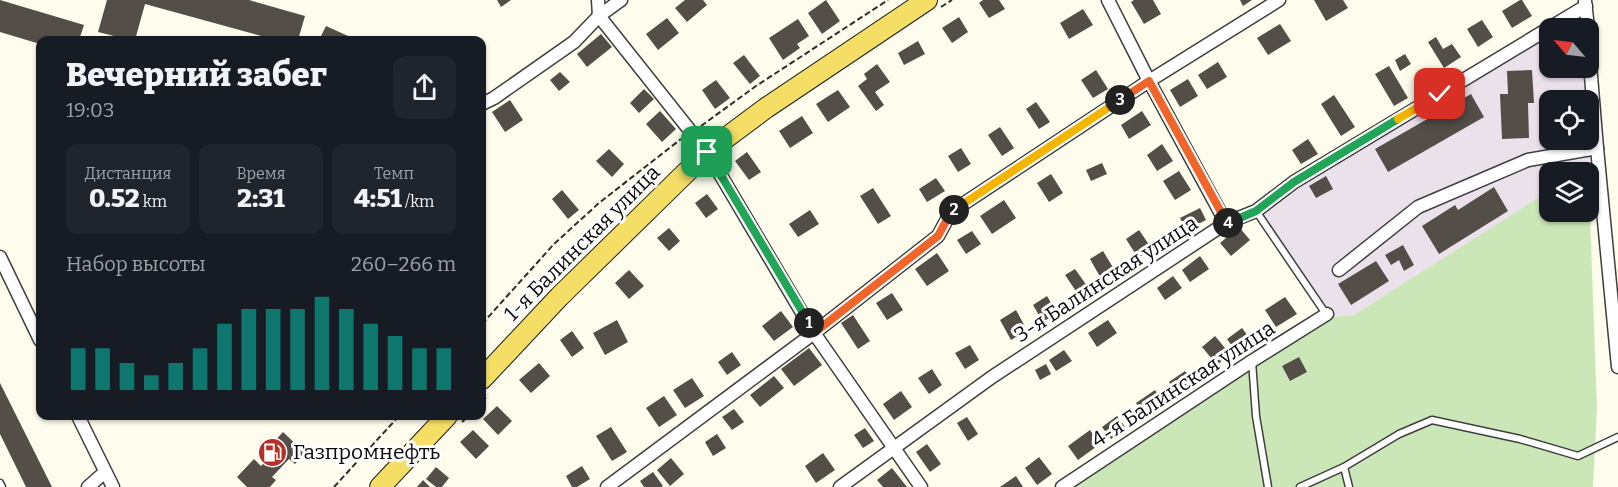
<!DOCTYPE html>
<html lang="ru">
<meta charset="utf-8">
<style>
body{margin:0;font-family:Bitter,serif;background:#20242c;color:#f1f3f6;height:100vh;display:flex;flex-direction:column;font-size:22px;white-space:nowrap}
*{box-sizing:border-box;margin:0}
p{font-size:20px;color:#9ea1a6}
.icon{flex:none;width:33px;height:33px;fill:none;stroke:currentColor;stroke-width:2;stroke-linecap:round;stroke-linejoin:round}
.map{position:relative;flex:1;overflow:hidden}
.sheet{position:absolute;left:36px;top:36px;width:450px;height:384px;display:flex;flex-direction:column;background:#171b24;border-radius:12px;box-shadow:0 2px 4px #0004}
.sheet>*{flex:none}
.needle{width:39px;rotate:298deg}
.buttons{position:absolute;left:1539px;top:18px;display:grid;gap:12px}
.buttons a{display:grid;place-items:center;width:60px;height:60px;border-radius:12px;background:#171b24;box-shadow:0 2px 4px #0004;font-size:30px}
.pin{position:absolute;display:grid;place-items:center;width:51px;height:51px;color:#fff;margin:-26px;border-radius:12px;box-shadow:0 3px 9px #0006}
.km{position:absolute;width:30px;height:30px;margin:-15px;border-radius:50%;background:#222;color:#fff;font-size:16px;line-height:30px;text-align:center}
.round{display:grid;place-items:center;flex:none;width:63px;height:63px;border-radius:12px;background:#20242c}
.head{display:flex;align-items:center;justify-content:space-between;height:102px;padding:0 30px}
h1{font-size:33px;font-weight:800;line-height:45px}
.figures{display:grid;grid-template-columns:repeat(3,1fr);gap:9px;height:102px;padding:6px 30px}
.figures div{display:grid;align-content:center;border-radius:12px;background:#20242c;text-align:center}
.figures b{font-size:26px;font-weight:800}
.figures small{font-size:16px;font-weight:400}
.figures p{font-size:16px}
.chart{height:168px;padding:12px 30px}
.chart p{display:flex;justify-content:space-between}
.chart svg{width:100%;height:108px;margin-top:6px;stroke:#0f766e;stroke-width:6}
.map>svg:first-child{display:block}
</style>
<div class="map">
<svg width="1618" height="487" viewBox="0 0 1618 487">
<rect width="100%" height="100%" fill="#fefcec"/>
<!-- industrial -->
<path fill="#ebe1eb" d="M1549 33 1550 68H1585L1588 100H1550V140H1588L1589 110 1591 142 1589 185 1588 172H1550L1549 196 1538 199 1354 315 1332 317 1262 213 1300 184 1368 145Z"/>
<!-- green -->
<path fill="#cce7b7" d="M1589 188 1597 408 1593 487H1069L1332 317 1354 315 1538 198 1549 196 1550 212H1588Z"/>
<!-- building -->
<g fill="#544e49">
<path d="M0 0 84 25 79 40H40V44L0 32Z"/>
<path d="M107 0H249L305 16 298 40H276L145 4 135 40H130L98 32Z"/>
<path d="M497 0H511L501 7Z"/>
<path d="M685 0H703L707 5 687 22 675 8Z"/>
<path d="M826 0 840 21 822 34 808 13Z"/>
<path d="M983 0H999L1005 9 989 18 979 3Z"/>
<path d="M1134 0H1153L1161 14 1144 24 1131 2Z"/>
<path d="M1240 0H1252L1243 6Z"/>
<path d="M1314 0H1343L1348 8 1326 21Z"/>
<path d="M1520 0H1522L1532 16 1512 28 1502 11Z"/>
<path d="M1083 9 1093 25 1069 39 1060 23Z"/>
<path d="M959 17 968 32 952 43 942 28Z"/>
<path d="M667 18 679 33 658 50 646 34Z"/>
<path d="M798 19 809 36 797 44 800 48 783 60 769 38Z"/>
<path d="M1482 20 1493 37 1478 47 1467 29Z"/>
<path d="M1280 24 1291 41 1268 55 1257 38Z"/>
<path d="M326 26 357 40H319Z"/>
<path d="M601 34 612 47 587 67 577 54Z"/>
<path d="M1436 37 1443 49 1452 44 1461 57 1444 68 1428 42Z"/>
<path d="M918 41 925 54 904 65 898 53Z"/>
<path d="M1405 54 1411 64 1400 71 1395 60Z"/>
<path d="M744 55 760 76 750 84 733 63Z"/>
<path d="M1218 62 1227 77 1207 89 1198 75Z"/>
<path d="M877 64 890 82 875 92 884 105 876 111 858 86 867 79 864 74Z"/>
<path d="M1389 66 1408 98 1394 106 1375 74Z"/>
<path d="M1096 70 1108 89 1093 98 1081 80Z"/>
<path d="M1532 70 1534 103H1528L1529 138 1502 139 1500 94H1508L1507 71Z"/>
<path d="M560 72 570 82 559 91 550 80Z"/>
<path d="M1188 79 1198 96 1180 107 1170 90Z"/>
<path d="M716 80 730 98 715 109 702 90Z"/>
<path d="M644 89 654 99 639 113 630 103Z"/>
<path d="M838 90 850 107 828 122 816 104Z"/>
<path d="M1471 94 1484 117 1388 172 1375 149Z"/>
<path d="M1334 95 1355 127 1341 136 1321 104Z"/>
<path d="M510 100 523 120 505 132 492 112Z"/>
<path d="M1036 102 1050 122 1039 129 1026 109Z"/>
<path d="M660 111 676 129 662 142 646 124Z"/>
<path d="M1142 111 1151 125 1129 139 1121 125Z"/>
<path d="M802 116 813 133 790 148 779 131Z"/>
<path d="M1000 127 1014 148 1002 156 988 135Z"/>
<path d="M1308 139 1318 154 1301 164 1292 150Z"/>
<path d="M1162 144 1173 161 1157 171 1147 155Z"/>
<path d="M961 148 971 164 958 172 948 156Z"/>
<path d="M609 149 624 164 612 177 596 161Z"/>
<path d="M747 152 761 172 749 180 735 161Z"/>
<path d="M1102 163 1107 174 1091 181 1086 170Z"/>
<path d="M1179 171 1191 190 1175 200 1163 181Z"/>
<path d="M1051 174 1063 193 1049 202 1037 183Z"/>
<path d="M1326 176 1333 189 1316 198 1309 186Z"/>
<path d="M936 178 945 191 927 202 919 189Z"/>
<path d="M1494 187 1508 211 1439 254 1422 226 1455 205 1458 210Z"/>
<path d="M873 188 891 216 878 224 860 196Z"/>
<path d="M562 190 579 210 568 219 552 199Z"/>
<path d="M707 194 718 209 706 218 695 203Z"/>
<path d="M1004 200 1016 218 992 234 980 216Z"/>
<path d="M1200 208 1206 220 1186 230 1180 218Z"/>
<path d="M810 210 819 224 798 237 789 224Z"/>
<path d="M1239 227 1250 240 1231 256 1220 243Z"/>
<path d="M669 228 680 241 669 251 657 238Z"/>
<path d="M1139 230 1152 249 1138 258 1126 239Z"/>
<path d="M972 231 981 244 966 254 957 240Z"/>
<path d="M1403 245 1414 265 1404 271 1399 260 1391 265 1385 255Z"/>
<path d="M1103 251 1117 274 1103 282 1090 259Z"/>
<path d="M937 253 949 271 927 286 915 269Z"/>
<path d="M1200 256 1209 269 1190 282 1182 270Z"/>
<path d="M1376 261 1389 281 1351 305 1338 284Z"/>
<path d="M1075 269 1090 290 1080 297 1065 275Z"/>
<path d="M629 270 644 286 629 299 615 283Z"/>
<path d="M1173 276 1182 288 1165 300 1157 288Z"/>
<path d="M892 293 903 310 887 320 876 303Z"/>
<path d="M1047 296 1057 313 1043 322 1033 305Z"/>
<path d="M1285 297 1297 314 1276 327 1265 310Z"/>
<path d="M1016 310 1027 330 1011 340 1000 320Z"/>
<path d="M781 311 793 327 774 341 762 326Z"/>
<path d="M853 315 870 341 858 349 841 323Z"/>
<path d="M617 320 628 342 605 355 593 333Z"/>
<path d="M1108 320 1117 333 1097 347 1088 333Z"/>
<path d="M1242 328 1251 340 1236 352 1227 339Z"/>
<path d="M572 331 584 348 572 357 560 340Z"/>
<path d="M1215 336 1230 354 1217 365 1202 347Z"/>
<path d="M970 345 979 360 965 369 955 353Z"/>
<path d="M809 348 822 365 794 386 781 369Z"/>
<path d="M1064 350 1072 361 1056 371 1049 360Z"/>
<path d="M732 352 741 365 727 375 718 362Z"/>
<path d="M1299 357 1307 372 1290 381 1282 366Z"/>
<path d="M539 363 550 376 531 393 519 380Z"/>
<path d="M1046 364 1051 374 1040 380 1035 370Z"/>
<path d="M932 369 942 385 929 394 918 378Z"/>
<path d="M1185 371 1194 382 1177 394 1169 382Z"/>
<path d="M774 376 784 388 760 407 750 395Z"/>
<path d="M692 378 704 396 685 408 673 390Z"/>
<path d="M0 383 52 487H26L0 434Z"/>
<path d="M1155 390 1163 402 1144 415 1136 403Z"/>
<path d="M901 391 912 407 894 420 883 404Z"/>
<path d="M664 396 677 415 659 427 646 408Z"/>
<path d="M497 406 512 421 498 435 483 419Z"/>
<path d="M734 409 744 422 732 430 722 417Z"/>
<path d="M1117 416 1126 428 1111 439 1102 427Z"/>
<path d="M967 417 978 434 968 441 957 423Z"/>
<path d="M611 427 627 452 612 461 596 436Z"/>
<path d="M865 428 874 441 863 448 854 435Z"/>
<path d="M473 430 489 446 476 459 460 442Z"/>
<path d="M1090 430 1100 444 1078 460 1068 446Z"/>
<path d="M283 432 305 453 295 464 289 459 272 477 276 480 270 487H247L237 477 254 459 261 466 277 448 272 444Z"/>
<path d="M717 434 726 448 713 456 705 442Z"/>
<path d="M927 444 941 464 930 472 916 452Z"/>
<path d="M823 453 835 470 816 483 805 466Z"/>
<path d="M1039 457 1052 474 1037 485 1025 468Z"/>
<path d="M671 458 684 474 670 486 657 470Z"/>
<path d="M582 466 590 479 577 487H572L566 476Z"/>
<path d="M436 467 449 478 442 487H436L426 479Z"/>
<path d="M892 468 907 487H883L877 480Z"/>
<path d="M653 472 663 486 661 487H644L640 481Z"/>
<path d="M1016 476 1023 487H1000Z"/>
<path d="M423 480 430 487H417Z"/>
</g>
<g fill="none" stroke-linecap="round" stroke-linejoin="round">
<defs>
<g id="service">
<path d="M1256 211 1326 314"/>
<path d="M1252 361 1256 416 1268 487"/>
<path d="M1344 467 1349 487"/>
<path d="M0 483 2 487"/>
<path d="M1300 487 1344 467 1399 434 1432 420 1520 439 1578 456 1618 437"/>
</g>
<g id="minor">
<path d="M598 0 599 16 707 152 814 333 921 487"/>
<path d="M1108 0 1149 81 1226 223"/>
<path d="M1585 1 1588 28"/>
<path d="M482 104 494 98 574 42 599 16 621 0"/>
<path d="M1597 148 1618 367"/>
<path d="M0 257 40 340"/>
<path d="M1339 270 1418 207 1528 160 1597 148 1588 40"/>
<path d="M78 416 113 487"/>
<path d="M88 487 105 472"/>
<path d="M607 487 814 333 938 236 951 212 1149 81 1279 0"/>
<path d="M840 487 992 377 1226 223 1256 211 1294 182 1586 6"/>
<path d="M1062 487 1252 361 1327 314"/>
</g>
<g id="primary">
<path d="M482 379 559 297 707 152 766 108 927 0"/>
<path d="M380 487 447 416"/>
</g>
</defs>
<!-- service casing -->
<use href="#service" stroke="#3f3f3f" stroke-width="9"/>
<!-- minor casing -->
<use href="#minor" stroke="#3f3f3f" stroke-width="15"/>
<!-- primary casing -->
<use href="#primary" stroke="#1d1d1d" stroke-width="22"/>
<!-- path -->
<g stroke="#2e2e2e" stroke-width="2" stroke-dasharray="6 3" stroke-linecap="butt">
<path d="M941 7 952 0"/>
<path d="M701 126 756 86 888 0"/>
<path d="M482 324 554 244 599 203 681 139"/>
<path d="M482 402 488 395"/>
<path d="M462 422 469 416"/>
<path d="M334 487 399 416"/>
</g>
<!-- service -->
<use href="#service" stroke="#fff" stroke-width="6"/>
<!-- minor -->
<use href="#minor" stroke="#fff" stroke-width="12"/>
<!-- primary -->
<use href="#primary" stroke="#f4de66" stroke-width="20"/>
</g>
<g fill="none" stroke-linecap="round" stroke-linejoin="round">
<defs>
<path id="split-1" d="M707 152 809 323"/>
<path id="split-2" d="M809 323 814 333 938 236 951 212 954 210"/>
<path id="split-3" d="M954 210 1120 100"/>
<path id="split-4" d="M1120 100 1149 81 1227 223H1228"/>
<path id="split-5" d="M1228 223 1256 211 1294 182 1398 119"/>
<path id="split-6" d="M1398 119 1440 94"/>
</defs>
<!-- split-1 casing -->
<use href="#split-1" stroke="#fff" stroke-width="12"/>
<!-- split-2 casing -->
<use href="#split-2" stroke="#fff" stroke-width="12"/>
<!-- split-3 casing -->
<use href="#split-3" stroke="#fff" stroke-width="12"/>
<!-- split-4 casing -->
<use href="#split-4" stroke="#fff" stroke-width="12"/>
<!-- split-5 casing -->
<use href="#split-5" stroke="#fff" stroke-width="12"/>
<!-- split-6 casing -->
<use href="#split-6" stroke="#fff" stroke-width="12"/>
<!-- split-1 -->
<use href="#split-1" stroke="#22a559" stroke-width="8"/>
<!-- split-2 -->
<use href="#split-2" stroke="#f0652b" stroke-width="8"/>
<!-- split-3 -->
<use href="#split-3" stroke="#f5b400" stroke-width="8"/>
<!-- split-4 -->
<use href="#split-4" stroke="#f0652b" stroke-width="8"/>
<!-- split-5 -->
<use href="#split-5" stroke="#22a559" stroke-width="8"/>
<!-- split-6 -->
<use href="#split-6" stroke="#f5b400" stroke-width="8"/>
</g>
<!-- icons -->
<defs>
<symbol id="fuel-disc" viewBox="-11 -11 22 22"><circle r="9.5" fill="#b72f29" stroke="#fff"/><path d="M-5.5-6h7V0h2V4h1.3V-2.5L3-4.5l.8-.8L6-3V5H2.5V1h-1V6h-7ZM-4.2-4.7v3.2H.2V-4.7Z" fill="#fff"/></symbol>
</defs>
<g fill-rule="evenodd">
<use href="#fuel-disc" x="256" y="436" width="33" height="33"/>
</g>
<g text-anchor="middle" stroke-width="6" stroke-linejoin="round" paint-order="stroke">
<!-- street labels -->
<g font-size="21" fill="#0c0c0c" stroke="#fff">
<text transform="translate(582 243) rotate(-45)" y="7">1-я Балинская улица</text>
<text transform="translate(1106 279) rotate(-33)" y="7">3-я Балинская улица</text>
<text transform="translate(1183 384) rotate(-33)" y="7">4-я Балинская улица</text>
</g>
<!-- poi labels -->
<g font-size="21" fill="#0c0c0c" stroke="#fff" text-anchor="start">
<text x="293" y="459">Газпромнефть</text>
</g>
</g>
</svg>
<div class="buttons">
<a><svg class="needle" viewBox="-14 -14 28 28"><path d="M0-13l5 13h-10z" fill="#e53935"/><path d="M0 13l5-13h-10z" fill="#9ea1a6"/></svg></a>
<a><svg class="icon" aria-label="locate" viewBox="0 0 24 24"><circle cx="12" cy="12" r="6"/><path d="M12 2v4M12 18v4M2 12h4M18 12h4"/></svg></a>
<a><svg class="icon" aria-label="layers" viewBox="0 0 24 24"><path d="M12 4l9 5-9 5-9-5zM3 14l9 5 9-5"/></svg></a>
</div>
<div class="pin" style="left:707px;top:152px;background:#1e9e55"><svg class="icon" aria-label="arrive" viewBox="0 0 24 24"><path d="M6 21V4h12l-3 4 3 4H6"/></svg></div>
<div class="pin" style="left:1440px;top:94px;background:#d93025"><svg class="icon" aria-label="check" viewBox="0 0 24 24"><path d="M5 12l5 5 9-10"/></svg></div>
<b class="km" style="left:809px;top:323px">1</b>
<b class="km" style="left:954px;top:210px">2</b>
<b class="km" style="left:1120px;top:100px">3</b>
<b class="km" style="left:1228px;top:223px">4</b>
<section class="sheet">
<div class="head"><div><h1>Вечерний забег</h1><p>19:03</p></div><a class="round"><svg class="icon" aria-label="share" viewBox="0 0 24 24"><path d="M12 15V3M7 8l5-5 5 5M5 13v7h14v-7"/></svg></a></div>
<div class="figures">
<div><p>Дистанция</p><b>0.52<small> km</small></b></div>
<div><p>Время</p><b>2:31</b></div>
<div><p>Темп</p><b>4:51<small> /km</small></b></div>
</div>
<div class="chart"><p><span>Набор высоты</span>260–266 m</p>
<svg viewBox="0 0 160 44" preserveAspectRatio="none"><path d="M5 44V27M15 44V27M25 44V33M35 44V38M45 44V33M55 44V27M65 44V17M75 44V11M85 44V11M95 44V11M105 44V6M115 44V11M125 44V17M135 44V22M145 44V27M155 44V27"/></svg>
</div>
</section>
</div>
